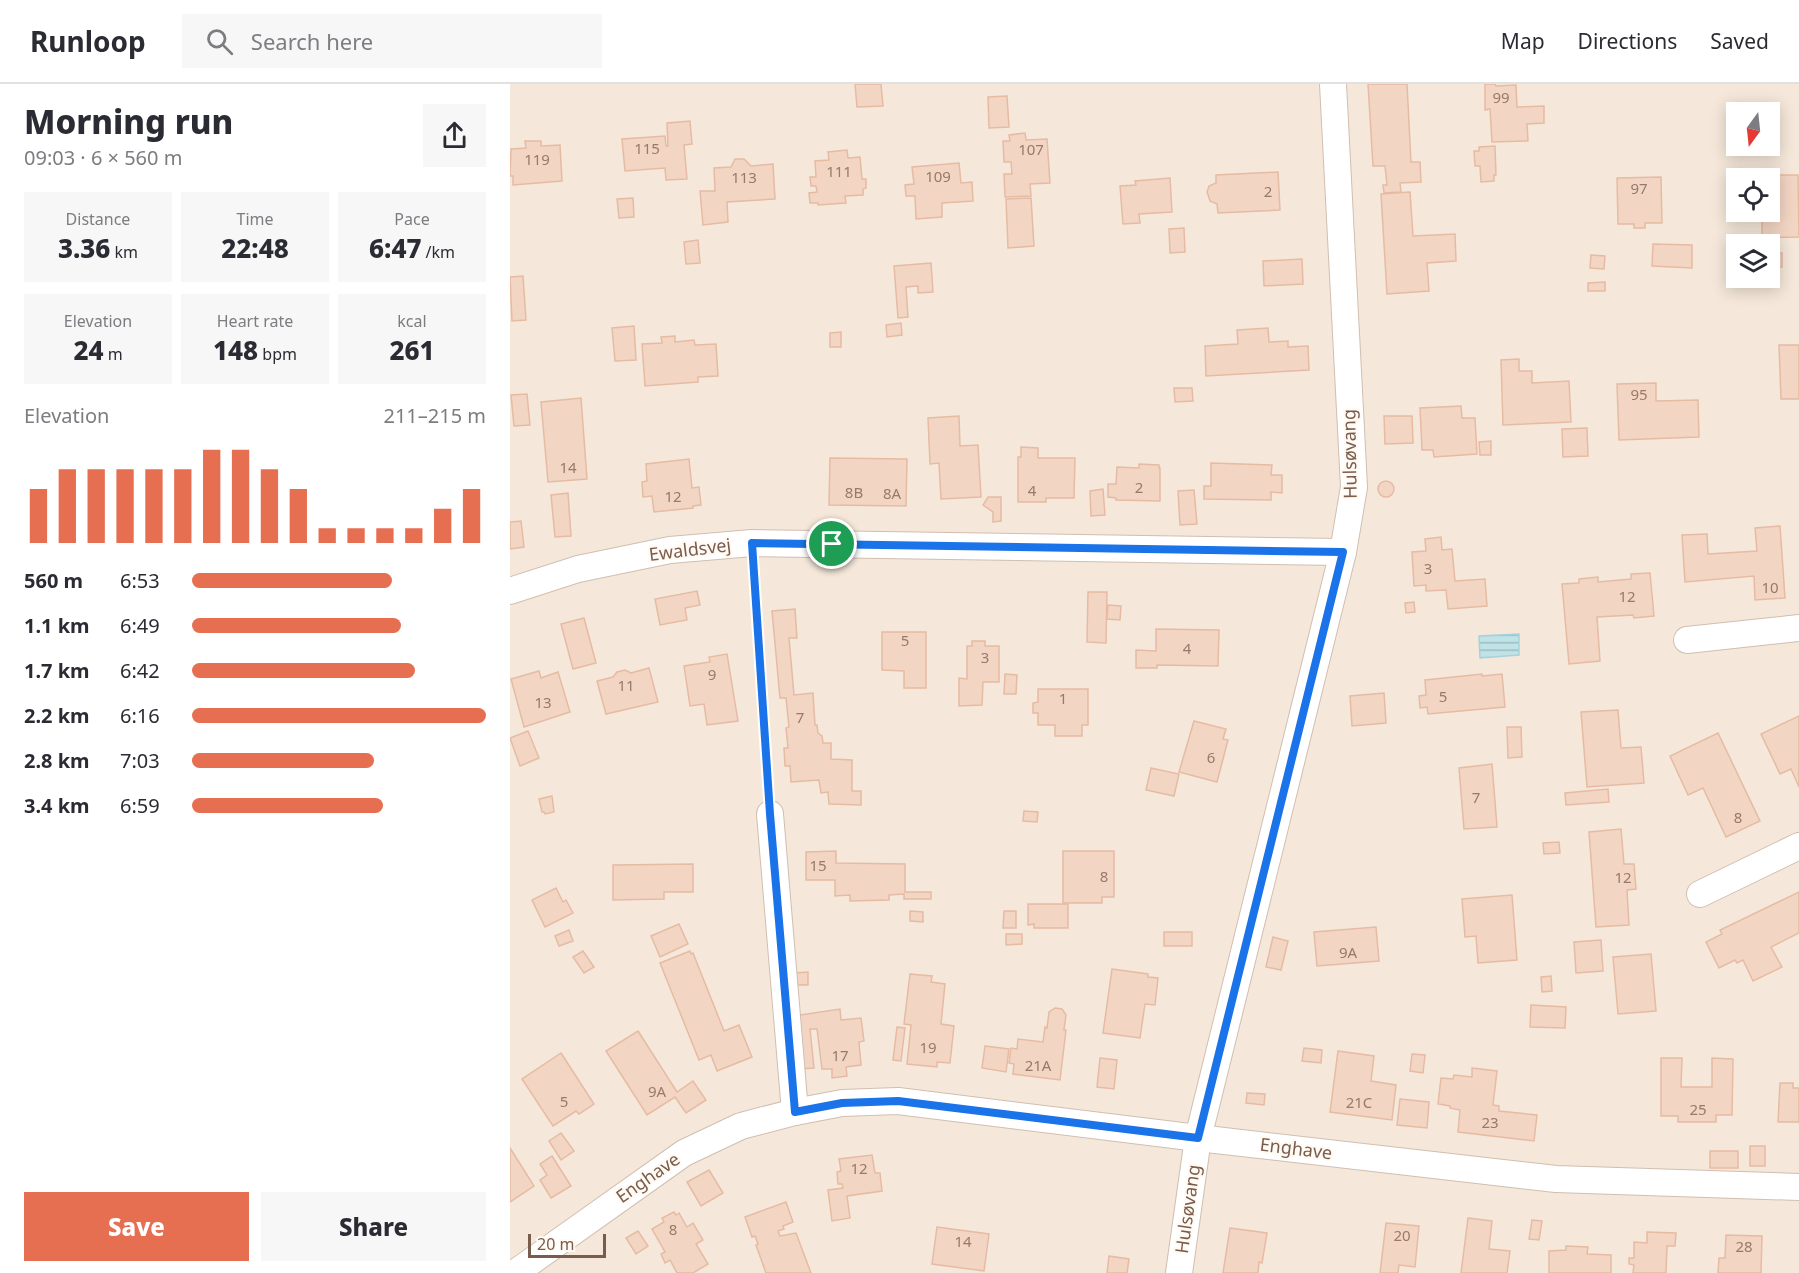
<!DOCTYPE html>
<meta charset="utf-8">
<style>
body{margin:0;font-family:"Noto Sans",sans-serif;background:#f7f7f7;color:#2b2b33;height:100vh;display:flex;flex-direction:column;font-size:22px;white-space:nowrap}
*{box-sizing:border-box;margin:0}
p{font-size:20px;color:#7c7c81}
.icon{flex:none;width:33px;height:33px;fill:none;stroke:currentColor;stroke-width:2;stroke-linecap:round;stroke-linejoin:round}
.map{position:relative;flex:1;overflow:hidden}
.details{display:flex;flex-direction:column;background:#fff;width:510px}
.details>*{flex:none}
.needle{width:39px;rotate:195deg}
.buttons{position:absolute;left:1216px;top:18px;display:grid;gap:12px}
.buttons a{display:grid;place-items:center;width:54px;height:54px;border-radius:0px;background:#fff;box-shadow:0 3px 15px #0003;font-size:30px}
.scale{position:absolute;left:18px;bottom:15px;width:78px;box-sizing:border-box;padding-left:6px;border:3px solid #7a5c4d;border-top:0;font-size:16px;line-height:21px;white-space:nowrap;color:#7a5c4d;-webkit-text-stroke:4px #fffaf3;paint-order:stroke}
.pin{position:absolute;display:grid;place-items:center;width:51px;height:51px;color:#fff;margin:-26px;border:3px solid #fff;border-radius:50%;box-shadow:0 2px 6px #0007}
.round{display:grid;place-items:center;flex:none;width:63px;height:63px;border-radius:0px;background:#f7f7f7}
.headline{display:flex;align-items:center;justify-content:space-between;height:102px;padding:0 24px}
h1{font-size:33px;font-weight:800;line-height:45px}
.figures{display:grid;grid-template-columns:repeat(3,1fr);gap:9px;height:102px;padding:6px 24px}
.figures div{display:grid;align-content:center;border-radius:0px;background:#f7f7f7;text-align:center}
.figures b{font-size:26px;font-weight:800}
.figures small{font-size:16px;font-weight:400}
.figures p{font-size:16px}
.chart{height:168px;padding:12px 24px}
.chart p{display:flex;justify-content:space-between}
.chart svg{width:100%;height:108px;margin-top:6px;stroke:#e76f51;stroke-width:6}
.button{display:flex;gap:12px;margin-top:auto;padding:12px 24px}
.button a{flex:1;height:69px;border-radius:0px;background:#e76f51;color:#fff;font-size:24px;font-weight:800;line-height:69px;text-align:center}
.button a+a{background:#f7f7f7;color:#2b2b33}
ul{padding:0 24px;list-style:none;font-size:20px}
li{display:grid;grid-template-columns:96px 72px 1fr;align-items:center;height:45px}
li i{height:15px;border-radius:8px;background:#e76f51}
header{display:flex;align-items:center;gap:36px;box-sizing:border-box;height:84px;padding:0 30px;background:#fff;border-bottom:2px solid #e1e1e2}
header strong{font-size:28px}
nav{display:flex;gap:33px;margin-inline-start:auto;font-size:21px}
.search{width:420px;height:54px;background:#f7f7f7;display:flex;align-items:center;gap:15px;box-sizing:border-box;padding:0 21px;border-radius:0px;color:#7c7c81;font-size:22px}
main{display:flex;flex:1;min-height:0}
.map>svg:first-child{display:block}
</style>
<header>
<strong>Runloop</strong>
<div class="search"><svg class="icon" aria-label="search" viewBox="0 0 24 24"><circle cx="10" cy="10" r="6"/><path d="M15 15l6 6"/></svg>Search here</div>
<nav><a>Map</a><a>Directions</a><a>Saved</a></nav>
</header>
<main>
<section class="details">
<div class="headline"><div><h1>Morning run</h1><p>09:03 · 6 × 560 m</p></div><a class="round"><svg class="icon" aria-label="share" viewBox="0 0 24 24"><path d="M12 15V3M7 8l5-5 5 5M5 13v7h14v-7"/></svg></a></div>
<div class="figures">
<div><p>Distance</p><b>3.36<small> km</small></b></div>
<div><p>Time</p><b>22:48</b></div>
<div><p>Pace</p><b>6:47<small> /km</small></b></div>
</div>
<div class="figures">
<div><p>Elevation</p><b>24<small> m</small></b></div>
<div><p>Heart rate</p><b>148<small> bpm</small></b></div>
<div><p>kcal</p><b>261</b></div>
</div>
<div class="chart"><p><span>Elevation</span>211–215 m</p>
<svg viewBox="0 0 160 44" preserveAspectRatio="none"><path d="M5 44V22M15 44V14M25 44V14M35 44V14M45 44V14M55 44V14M65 44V6M75 44V6M85 44V14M95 44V22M105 44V38M115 44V38M125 44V38M135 44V38M145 44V30M155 44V22"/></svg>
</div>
<ul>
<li><b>560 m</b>6:53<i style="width:68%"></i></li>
<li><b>1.1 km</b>6:49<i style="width:71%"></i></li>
<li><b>1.7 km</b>6:42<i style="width:76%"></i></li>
<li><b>2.2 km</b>6:16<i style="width:100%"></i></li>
<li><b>2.8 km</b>7:03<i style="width:62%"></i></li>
<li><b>3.4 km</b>6:59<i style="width:65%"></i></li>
</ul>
<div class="button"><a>Save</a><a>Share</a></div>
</section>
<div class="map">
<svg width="1289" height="1189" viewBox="0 0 1289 1189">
<defs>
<pattern id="water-rules" width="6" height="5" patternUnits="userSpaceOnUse" patternTransform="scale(1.5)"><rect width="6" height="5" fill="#bfe3e8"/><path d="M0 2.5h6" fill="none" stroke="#a0bbbe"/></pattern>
</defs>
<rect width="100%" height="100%" fill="#fdf6ec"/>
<!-- residential -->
<path fill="#f5e8da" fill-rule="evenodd" d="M0 0H1289V1189H0ZM1227 28H1260V62H1227ZM1227 94H1260V128H1227ZM1227 160H1260V194H1227Z"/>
<!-- water -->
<path fill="url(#water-rules)" stroke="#a5d3da" stroke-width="1.5" d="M1009 550V571L970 574 969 552Z"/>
<!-- building -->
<g fill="#f3d5c3" stroke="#e6bba3" stroke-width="1.5">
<path d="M345 0H371L373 22 347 23Z"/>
<path d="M858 0H897L901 78H910L911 98 890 99 891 108 874 109 873 101H877L875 82H863Z"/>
<path d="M975 0H985L986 2 1006 1 1007 23 1034 22V39L1017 40 1018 57 982 58 980 25 975 26Z"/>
<path d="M497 12 499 43 479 44 478 13Z"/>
<path d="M180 37 182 60 174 61 177 95 156 96 155 84 115 87 112 55 155 52 156 62H158L157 39Z"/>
<path d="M515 49 516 56 537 55 540 99 520 100 521 112 495 113 494 90H502L501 78H494L493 57H500L499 51Z"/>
<path d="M15 57H31V62L50 61 52 97 3 101V92H0L1 65 16 64Z"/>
<path d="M985 62 986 91H984V97L971 98 970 82H965L964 67H969V63Z"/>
<path d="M337 66 338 74 350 73 352 95H356V104L353 105V111L335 112 336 119 308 121V119H300L299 109 307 108 306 102H301L300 93H306L305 77 319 76 318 68Z"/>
<path d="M225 75H234L241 82 263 80 265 115 217 118 218 138 193 141 190 107H205L204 84 221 83Z"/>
<path d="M449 79 451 99 462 98 463 117 432 119V133L406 135 405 112H396L395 101 404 100 402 83Z"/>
<path d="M768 88 770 126 708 129 707 120 700 117 697 108 699 102 706 99V91Z"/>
<path d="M1259 89H1266L1269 91H1288L1289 153 1252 154V132H1248V128H1260V94H1247V92H1255Z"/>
<path d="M1151 93 1152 139H1135V144H1124V140H1108L1107 94Z"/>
<path d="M660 94 662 128 629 130 630 139 613 140 610 102 626 101 625 97Z"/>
<path d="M900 108 903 152 945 150 946 177 917 179 919 207 877 210 871 110Z"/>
<path d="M123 114 124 133 109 134 107 115Z"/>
<path d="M521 114 524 162 498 164 496 115Z"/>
<path d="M674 144 675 168 660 169 659 145Z"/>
<path d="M188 156 190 179 176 180 174 158Z"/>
<path d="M1143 160 1182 161V184L1142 182Z"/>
<rect x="1260" y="169" width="12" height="14"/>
<path d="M1081 171 1095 172 1094 185 1080 184Z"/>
<path d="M792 175 793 200 754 202 753 177Z"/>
<path d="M421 179 423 208 408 209V202L396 203 398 233 388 234 384 182Z"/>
<path d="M13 192 16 236 2 237 0 193Z"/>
<path d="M1095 198V207H1078V199Z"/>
<path d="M391 239 392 251 377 253 376 241Z"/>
<path d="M124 242 126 276 105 277 102 244Z"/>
<path d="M758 244 759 258 778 257V263L798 262 799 286 696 292 695 262 728 260 727 246Z"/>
<path d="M331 248V263H320V249Z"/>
<path d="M165 252V258L184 256 185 261 206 260 208 292 188 293V298L135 302 132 260 152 259 151 253Z"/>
<path d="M1269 261H1289V315H1271Z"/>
<path d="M1009 275V287H1022V299L1059 297 1061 338 993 341 991 276Z"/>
<path d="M1146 299V317L1188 316 1189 353 1109 356 1107 300Z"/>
<path d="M664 304H682L683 317 665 318Z"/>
<path d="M17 310 20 341 4 342 1 311Z"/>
<path d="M71 314 77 395 38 398 31 318Z"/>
<path d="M951 322 952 334H965L967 370 924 373 923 366H912L910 324Z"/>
<path d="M449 332 450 362 468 361 471 413 431 415 429 379 420 380 418 334Z"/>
<path d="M874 332H902L903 359 875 360Z"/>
<path d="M1077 344 1078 372 1053 373 1052 345Z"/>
<path d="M981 357V371H970L969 358Z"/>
<path d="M511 363 528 364V374H565L564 414H536V418H508V373H511Z"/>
<path d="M320 374 397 375 396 422 319 421Z"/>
<path d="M179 375 182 404 189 403 191 421 183 422V424L144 428 142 412 133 413 132 398 137 397 136 380Z"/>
<path d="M701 379 762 381 761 391H772V409L761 408V416L694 415V402H701Z"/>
<path d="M629 380 649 381V384H650V417L606 416V414L598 413V400H606L607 383 629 384Z"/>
<circle cx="876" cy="405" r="8"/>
<path d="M593 405 595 431 581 432 580 407Z"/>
<path d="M684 406 687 440 670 441 668 407Z"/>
<path d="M58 409 61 452 45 453 41 411Z"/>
<path d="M478 413H491V437L483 438V428L473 421Z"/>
<path d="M11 437 14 463 0 465V438Z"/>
<path d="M1270 442 1275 514 1245 516 1244 492 1175 498 1172 451 1197 450 1198 470 1247 467 1245 444Z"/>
<path d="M931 453 932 466 942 465 945 497 975 495 977 522 938 525 936 506 916 507V501L904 502 902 468 916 467 915 455Z"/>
<path d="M1140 489 1144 532 1124 534 1123 531 1087 533 1090 577 1059 580 1052 500 1069 499V495L1088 493V498L1121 495V490Z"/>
<path d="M187 507 190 521 175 524 177 536 150 541 145 515Z"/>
<path d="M578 508H597L596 559 577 558Z"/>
<path d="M904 518 905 528 896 529 895 519Z"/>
<path d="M598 521 611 522 610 536 597 535Z"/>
<path d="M285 525 287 554H279L284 611 303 609 305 641H307L308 649 312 652 313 659H321V675L342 676V707H351V721L319 720 318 708 311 709 309 696 281 698 280 682H275L274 664H278L276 644 279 643 276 614H270L262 527Z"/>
<path d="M74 534 86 579 63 585 51 540Z"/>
<path d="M646 545 709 546 708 582 647 581V584H626V566L646 567Z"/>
<path d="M372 548H416V604H394V587L372 586Z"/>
<path d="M462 557H475V562H489V598H473L472 621 449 622V594L457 595V562H462Z"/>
<path d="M217 570 228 637 197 641 194 620 180 622 174 582 200 578 199 573Z"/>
<path d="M139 584 148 618 96 630 87 597 103 593 107 588 115 586 121 589Z"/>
<path d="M29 587 31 594 48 588 60 628 14 643 1 595Z"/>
<path d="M495 590 507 591 506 610H494Z"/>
<path d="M972 590V592L992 590 995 623 918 630 917 623 910 624 909 612 916 611 915 596Z"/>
<path d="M528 605H578V641H572V652H545V641H528V629H523V619L528 618Z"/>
<path d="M874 609 876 639 842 642 840 612Z"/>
<path d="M1108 626 1111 664 1131 663 1134 699 1077 703 1071 628Z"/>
<path d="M1289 632V703L1281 685 1270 690 1251 650Z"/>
<path d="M684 637 716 645 713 655 718 656 707 698 669 688Z"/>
<path d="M997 643H1011L1012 673 998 674Z"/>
<path d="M18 647 29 674 10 682 0 654Z"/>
<path d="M1208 649 1250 737 1216 753 1193 704 1178 711 1160 672Z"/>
<path d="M982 680 987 743 954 745 949 684Z"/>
<path d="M641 684 669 690 664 712 636 706Z"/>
<path d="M1098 705 1099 718 1056 721 1055 709Z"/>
<path d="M42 712 44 728 35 730 34 728H32L29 715Z"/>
<path d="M514 727 528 728 527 738 513 737Z"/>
<path d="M1111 745 1114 780H1124L1126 805 1117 806 1119 841 1086 843 1079 748Z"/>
<path d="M1049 758 1050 769 1034 770 1033 759Z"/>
<path d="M326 767V779L395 780V808H421V815H394V810L379 811V816L340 817V811L325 812V796H296V768Z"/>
<path d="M553 767H604V813H592V819H553Z"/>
<path d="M183 780V808H154V815L103 816V781Z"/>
<path d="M46 804 53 818 56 816 63 829 35 843 22 816Z"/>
<path d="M1289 808V849L1261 863 1272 883 1243 897 1233 876 1227 879 1225 876 1209 884 1196 858 1212 850 1210 846Z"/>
<path d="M1002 811 1007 876 968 879 966 852 955 853 952 815Z"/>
<path d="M518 820H558V844H524V840L518 841Z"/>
<path d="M400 827 413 828V838L400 837Z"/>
<path d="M494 827H506V844H493Z"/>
<path d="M169 840 178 860 150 873 141 852Z"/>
<path d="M866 843 869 877 807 882 804 848Z"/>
<path d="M59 846 63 857 49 862 45 852Z"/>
<rect x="654" y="848" width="28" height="14"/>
<path d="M496 850H512V860L496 861Z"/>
<path d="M763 853 778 857 771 886 756 883Z"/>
<path d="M1091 856 1093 887 1066 889 1064 858Z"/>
<path d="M73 867 84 883 74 889 63 873Z"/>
<path d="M180 867 181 870 183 869 214 947 229 941 242 973 207 987 201 971 189 976 150 879Z"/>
<path d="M1141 870 1146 927 1108 930 1103 873Z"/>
<path d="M602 885 638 890V893L648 894 645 921 635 920 630 954 593 949Z"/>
<path d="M298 888V901H285V889Z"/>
<path d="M400 890 422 892 421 898 435 900 431 940 444 942 440 979 427 978V983L397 980 401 941 394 940Z"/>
<path d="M1041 892 1042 907 1032 908 1031 893Z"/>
<path d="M1021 921 1056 923 1055 944 1020 943Z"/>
<path d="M545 924 552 925 556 931 554 946H556L550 996 503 990 504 980 499 979 501 964 507 965 508 955 533 958 535 943 537 944 539 928Z"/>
<path d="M330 925 331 936 351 934 354 957 349 958 351 981 336 983 337 992 322 994V985H312L307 945H300L304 984 290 985 284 932Z"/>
<path d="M387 943 395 944 391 977 383 976Z"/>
<path d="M128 947 167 1008 183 997 196 1016 176 1029 165 1013 137 1031 96 967Z"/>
<path d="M475 962 499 965 496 988 472 984Z"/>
<path d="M794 964 812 966 811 979 792 977Z"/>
<path d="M828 967 864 972 861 997 886 1001 882 1036 820 1028Z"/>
<path d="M51 969 84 1020 69 1030 66 1027 43 1042 12 995Z"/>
<path d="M902 970 915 971 913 989 900 987Z"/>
<path d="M590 974 607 976 604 1005 587 1003Z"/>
<path d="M1151 974H1172L1171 1003H1202V974L1223 975 1222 1031H1206V1038H1168V1032H1151Z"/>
<path d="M962 984 987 987 983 1021 989 1022V1027L1027 1031 1024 1057 948 1048 950 1026 940 1024V1022L928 1020 931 994 943 995 944 991 962 993Z"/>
<path d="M1270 999H1283V1004H1289V1038H1268Z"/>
<path d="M737 1009 755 1010 754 1021 736 1019Z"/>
<path d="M890 1015 919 1018 917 1044 887 1041Z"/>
<path d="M51 1049 64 1067 51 1076 39 1057Z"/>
<rect x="1240" y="1062" width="15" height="20"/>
<path d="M0 1064 24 1102 0 1118Z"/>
<rect x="1200" y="1067" width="28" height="17"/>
<path d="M362 1071 365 1089H370L372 1107 337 1112 340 1134 322 1137 318 1106 333 1104 332 1100H328L327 1088 331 1087 329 1075Z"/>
<path d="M42 1072 61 1102 41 1114 30 1096 37 1091 30 1080Z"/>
<path d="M199 1086 213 1109 191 1122 177 1098Z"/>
<path d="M276 1118 283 1138 273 1142 274 1145 268 1147 270 1152 286 1149 301 1189H256L246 1161 248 1160 245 1152 242 1153 235 1133Z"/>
<path d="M164 1128 166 1131 169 1129 177 1143 183 1139 193 1156 186 1160 198 1180 183 1189H167L160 1176 155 1179 151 1170 155 1168 142 1145 154 1138 152 1134Z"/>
<path d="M958 1134 982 1137 979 1165 1000 1167 997 1189H951Z"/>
<path d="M1022 1136 1032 1137 1029 1156 1019 1155Z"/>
<path d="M876 1139 909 1142 905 1183 889 1181 888 1189H870Z"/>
<path d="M427 1143 479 1150 474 1187 422 1180Z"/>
<path d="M720 1144 757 1149 752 1179 749 1178 748 1189H713Z"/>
<path d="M128 1147 138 1162 126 1170 116 1154Z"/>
<path d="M1137 1148 1166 1149 1165 1162H1157L1156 1189H1123L1124 1181 1119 1180V1174H1124V1158L1137 1159Z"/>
<path d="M1216 1151 1252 1152 1251 1189H1208L1209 1174H1215Z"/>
<path d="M1056 1162 1078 1163 1077 1170 1101 1171V1189H1039V1167L1056 1166Z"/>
<path d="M599 1172 619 1175 617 1189H597Z"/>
</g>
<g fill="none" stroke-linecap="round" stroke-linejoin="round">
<defs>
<g id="minor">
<path d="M0 507 68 485 160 466 242 459 833 468"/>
<path d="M1177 556 1289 544"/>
<path d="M260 730 285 1028"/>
<path d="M1190 810 1289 762"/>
<path d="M5 1189 174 1069 231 1042 285 1028 332 1019 388 1017 688 1054 1046 1095 1289 1103"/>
<path d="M669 1189 688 1054 833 468 844 403 823 0"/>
</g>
</defs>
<!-- minor casing -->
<use href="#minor" stroke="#d1beb0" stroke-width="28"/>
<!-- path -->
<path stroke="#d9b8a5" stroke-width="4" stroke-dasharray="1.5 4.5" stroke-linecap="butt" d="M243 483 258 706"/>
<!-- minor -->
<use href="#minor" stroke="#fff" stroke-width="26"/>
</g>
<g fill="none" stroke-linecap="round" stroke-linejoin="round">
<defs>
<path id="route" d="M242 459 833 468 688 1054 388 1017 332 1019 285 1028 260 730Z"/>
</defs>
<!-- route casing -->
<use href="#route" stroke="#fff" stroke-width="12"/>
<!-- route -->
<use href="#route" stroke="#1a73e8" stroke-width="8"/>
</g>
<g text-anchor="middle" stroke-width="4.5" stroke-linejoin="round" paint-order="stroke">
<!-- number labels -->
<g font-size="15" fill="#987a6a">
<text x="991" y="19">99</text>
<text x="137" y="70">115</text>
<text x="521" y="71">107</text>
<text x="27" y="81">119</text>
<text x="329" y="93">111</text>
<text x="428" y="98">109</text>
<text x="234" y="99">113</text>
<text x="1129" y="110">97</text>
<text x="758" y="113">2</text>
<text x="1129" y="316">95</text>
<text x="58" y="389">14</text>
<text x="629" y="409">2</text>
<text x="522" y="412">4</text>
<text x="344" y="414">8B</text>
<text x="382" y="415">8A</text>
<text x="163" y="418">12</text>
<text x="918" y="490">3</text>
<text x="1260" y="509">10</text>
<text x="1117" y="518">12</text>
<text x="395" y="562">5</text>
<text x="677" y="570">4</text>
<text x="475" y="579">3</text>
<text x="202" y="596">9</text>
<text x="116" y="607">11</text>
<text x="933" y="618">5</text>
<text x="553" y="620">1</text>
<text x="33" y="624">13</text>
<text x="290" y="639">7</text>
<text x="701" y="679">6</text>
<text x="966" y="719">7</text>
<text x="1228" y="739">8</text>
<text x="308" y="787">15</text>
<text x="594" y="798">8</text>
<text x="1113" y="799">12</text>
<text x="838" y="874">9A</text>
<text x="418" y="969">19</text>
<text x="330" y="977">17</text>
<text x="528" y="987">21A</text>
<text x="147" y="1013">9A</text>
<text x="54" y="1023">5</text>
<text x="849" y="1024">21C</text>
<text x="1188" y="1031">25</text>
<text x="980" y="1044">23</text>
<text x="349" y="1090">12</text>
<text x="163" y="1151">8</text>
<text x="892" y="1157">20</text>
<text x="453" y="1163">14</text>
<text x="1234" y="1168">28</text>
</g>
<!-- street labels -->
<g font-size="18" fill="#7a5c4d" stroke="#fffaf3">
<text transform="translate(840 370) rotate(-91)" y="6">Hulsøvang</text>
<text transform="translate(180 466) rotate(-7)" y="6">Ewaldsvej</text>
<text transform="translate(786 1065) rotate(7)" y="6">Enghave</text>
<text transform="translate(138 1094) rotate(-35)" y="6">Enghave</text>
<text transform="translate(678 1125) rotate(-82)" y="6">Hulsøvang</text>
</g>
</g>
</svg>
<div class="buttons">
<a><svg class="needle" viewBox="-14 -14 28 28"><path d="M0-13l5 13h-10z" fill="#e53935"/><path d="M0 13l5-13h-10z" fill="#7c7c81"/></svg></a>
<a><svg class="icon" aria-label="locate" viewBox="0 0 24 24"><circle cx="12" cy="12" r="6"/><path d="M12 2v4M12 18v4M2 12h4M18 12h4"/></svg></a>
<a><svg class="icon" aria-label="layers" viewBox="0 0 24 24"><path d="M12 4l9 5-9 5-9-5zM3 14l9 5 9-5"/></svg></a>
</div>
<div class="scale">20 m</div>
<div class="pin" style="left:322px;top:460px;background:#1e9e55"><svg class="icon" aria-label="arrive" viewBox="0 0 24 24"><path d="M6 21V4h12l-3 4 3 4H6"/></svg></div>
</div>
</main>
